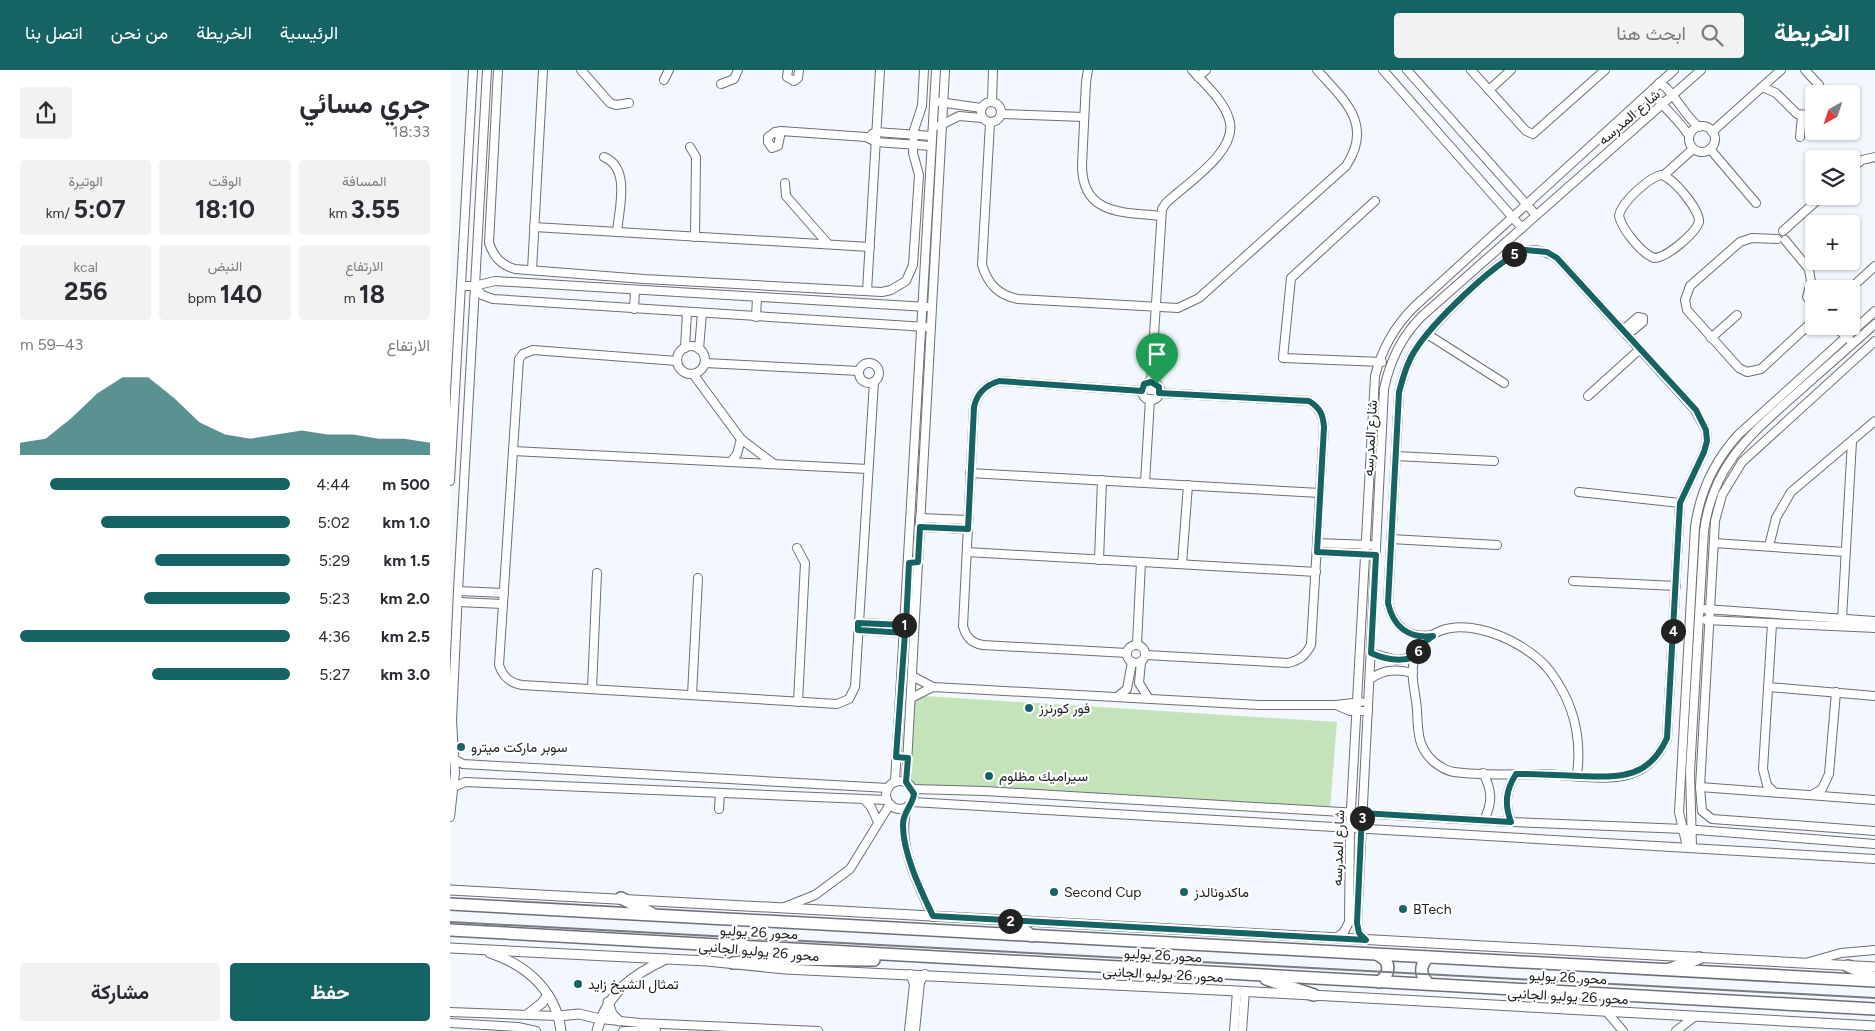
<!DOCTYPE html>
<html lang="ar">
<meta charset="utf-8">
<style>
body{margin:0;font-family:Figtree,Vazirmatn,sans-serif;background:#f2f2f3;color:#2b2b33;direction:rtl;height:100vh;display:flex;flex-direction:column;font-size:19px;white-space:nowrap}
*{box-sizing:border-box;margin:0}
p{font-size:16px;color:#7c7c81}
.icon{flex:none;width:28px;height:28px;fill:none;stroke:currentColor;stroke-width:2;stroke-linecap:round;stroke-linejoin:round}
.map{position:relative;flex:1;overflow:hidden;direction:ltr}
.panel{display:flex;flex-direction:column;background:#fff;width:450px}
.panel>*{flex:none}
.needle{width:32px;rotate:220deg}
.tools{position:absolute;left:1355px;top:15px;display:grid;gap:10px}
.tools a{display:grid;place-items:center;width:55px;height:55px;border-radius:5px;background:#fff;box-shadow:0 1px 4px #0004;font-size:25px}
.pin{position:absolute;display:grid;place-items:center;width:42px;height:42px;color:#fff;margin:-51px -21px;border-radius:50% 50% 50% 0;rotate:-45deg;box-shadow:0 0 5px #0007}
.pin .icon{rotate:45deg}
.km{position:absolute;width:25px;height:25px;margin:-12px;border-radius:50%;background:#222;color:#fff;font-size:14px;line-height:25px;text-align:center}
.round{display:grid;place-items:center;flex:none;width:52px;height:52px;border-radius:5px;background:#f2f2f3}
.head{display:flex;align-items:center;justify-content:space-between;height:85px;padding:0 20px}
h1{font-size:28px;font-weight:700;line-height:38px}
.figures{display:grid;grid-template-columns:repeat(3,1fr);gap:8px;height:85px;padding:5px 20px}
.figures div{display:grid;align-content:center;border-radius:5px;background:#f2f2f3;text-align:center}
.figures b{font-size:25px;font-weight:700}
.figures small{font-size:14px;font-weight:400}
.figures p{font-size:14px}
.chart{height:140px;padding:10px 20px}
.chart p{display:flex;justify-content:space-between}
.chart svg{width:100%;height:90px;margin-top:5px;fill:#156463;opacity:.7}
.primary-button{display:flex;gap:10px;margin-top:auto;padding:10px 20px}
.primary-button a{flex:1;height:58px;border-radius:5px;background:#156463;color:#fff;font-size:20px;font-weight:700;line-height:58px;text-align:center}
.primary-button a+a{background:#f2f2f3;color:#2b2b33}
ul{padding:0 20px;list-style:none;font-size:16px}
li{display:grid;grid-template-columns:80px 60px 1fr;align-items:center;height:38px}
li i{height:12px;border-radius:6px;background:#156463}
header{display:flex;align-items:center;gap:30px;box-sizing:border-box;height:70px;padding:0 25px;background:#156463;color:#fff}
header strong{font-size:24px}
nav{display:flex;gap:28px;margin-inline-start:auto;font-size:18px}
.search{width:350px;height:45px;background:#f2f2f3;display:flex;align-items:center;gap:12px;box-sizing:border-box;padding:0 18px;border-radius:5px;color:#7c7c81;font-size:19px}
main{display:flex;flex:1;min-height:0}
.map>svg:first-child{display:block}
</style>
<header>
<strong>الخريطة</strong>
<div class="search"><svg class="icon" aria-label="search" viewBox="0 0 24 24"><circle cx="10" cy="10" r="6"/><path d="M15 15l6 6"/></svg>ابحث هنا</div>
<nav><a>الرئيسية</a><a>الخريطة</a><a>من نحن</a><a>اتصل بنا</a></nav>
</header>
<main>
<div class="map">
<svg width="1425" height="961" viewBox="0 0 1425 961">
<rect width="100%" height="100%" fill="#f3f7fe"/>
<!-- green -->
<path fill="#c4e3b9" d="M458 625 887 652 880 739 454 715Z"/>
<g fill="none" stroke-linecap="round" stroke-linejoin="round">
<defs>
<g id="minor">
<path d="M48 0 39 173C44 187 51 195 65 199L194 209 432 222 441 220 456 211 463 195 469 105 463 83 464 60 472 36 474 0"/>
<path d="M131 0 160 33 166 35 179 33"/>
<path d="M338 0 337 7 344 11 348 8 349 0"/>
<path d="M638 0 636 12 632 95C632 145 672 142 711 146"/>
<path d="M933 0 1072 158"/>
<path d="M957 0 1086 145"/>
<path d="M1021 0 1076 61 1083 64 1155 0"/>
<path d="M1355 0 1369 15 1373 24"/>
<path d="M748 7 756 0"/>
<path d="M214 10 219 0"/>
<path d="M1209 13C1221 17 1235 47 1249 57"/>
<path d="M271 14 284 9 288 0"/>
<path d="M1312 17 1326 23 1347 44 1358 45 1364 43"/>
<path d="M1203 19C1203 29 1232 52 1239 66"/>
<path d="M1039 20 1061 0"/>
<circle cx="541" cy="42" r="10"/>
<path d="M489 32 531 38"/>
<path d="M542 32 543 0"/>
<path d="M551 44 634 47"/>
<path d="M540 53 532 195C538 214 548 225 568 229L728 238 749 228 896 96C924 54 894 30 867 0"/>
<path d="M489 56 509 46 532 48"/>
<circle cx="1252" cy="69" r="13"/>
<path d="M331 61 325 62 318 67V72L322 78 328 76 331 61 416 67 426 72 481 76"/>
<path d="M1262 62 1331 0"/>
<path d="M422 64 426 62 482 66"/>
<path d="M1350 67 1352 46"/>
<path d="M240 77 246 87 245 167"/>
<path d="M1260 79 1306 133"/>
<path d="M154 87C181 98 169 139 167 162"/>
<path d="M1401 99 1412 90 1425 87"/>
<path d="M1211 105C1223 107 1250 140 1249 152 1245 164 1216 188 1204 188 1191 183 1172 159 1169 146 1171 133 1198 108 1211 105Z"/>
<path d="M1214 105 1243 79"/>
<path d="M335 113 336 126 378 174"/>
<path d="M925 131 841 208 833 288 932 292"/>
<path d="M84 157 420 177"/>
<path d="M1333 161 1372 126"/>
<path d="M1327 169 1302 168 1290 172 1240 216 1235 230 1237 240 1289 298 1297 302 1311 299 1364 250"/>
<path d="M1335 170 1359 199 1361 212 1357 227 1364 236"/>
<path d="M82 200 93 0"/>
<path d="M11 216H24L45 211 477 237"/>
<path d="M24 216 32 225 43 229 476 257"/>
<path d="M1400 219 1425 196"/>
<path d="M417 221 430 0"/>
<path d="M184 239 185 221"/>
<path d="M306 247 307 228"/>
<path d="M1384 256 1400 270"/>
<path d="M1173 260 1188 247 1193 248V252L1177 265"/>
<path d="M977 264 1054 313"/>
<path d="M1261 268 1287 245"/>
<path d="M1425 271 1292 392 1272 425 1265 451 1250 717 1252 741 1262 749 1425 761"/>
<circle cx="241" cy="290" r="14"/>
<path d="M235 278 237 242"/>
<path d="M249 279 252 243"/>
<path d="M227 291 83 280 73 284 69 289 49 595C53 607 60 613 72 615L387 634 399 629 405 617 424 312"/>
<circle cx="419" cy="303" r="10"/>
<path d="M255 293 409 301"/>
<path d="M243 304 291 369 324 394"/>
<path d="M701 312 712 139 716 133C736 114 790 80 779 49 774 31 754 13 742 0"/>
<circle cx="701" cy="321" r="9"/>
<path d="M1138 326 1190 279"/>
<path d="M63 381 418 399"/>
<path d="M946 386 1044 391"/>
<path d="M281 392 287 384 291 369"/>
<path d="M520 403 870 423"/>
<path d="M0 411 23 0"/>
<path d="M695 413 700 329"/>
<path d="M1129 422 1230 433"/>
<path d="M470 448 518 450"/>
<path d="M470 457 518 459"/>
<path d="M941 469 1047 475"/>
<path d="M867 473 920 475"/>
<path d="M1264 473 1395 482"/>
<path d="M1319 476 1326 448 1341 422 1425 351"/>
<path d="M347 478 355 493 348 632"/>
<path d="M517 482 866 502"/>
<path d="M867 482 920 484"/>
<path d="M649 490 652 410"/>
<path d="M732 494 738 415"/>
<path d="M1123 511 1226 516"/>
<path d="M8 521 54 523"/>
<path d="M8 532 53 534"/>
<path d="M1255 539 1425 551"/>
<path d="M1392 549 1402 371"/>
<path d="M1256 550 1425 558"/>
<path d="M409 553 456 555"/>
<path d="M1322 554 1313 699 1317 715 1324 722"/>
<path d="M408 560 455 563"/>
<path d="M983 565C959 569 943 557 938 533L949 322C953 308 956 294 964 282 978 258 1049 186 1074 181 1086 178 1097 182 1107 188L1245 340 1256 360 1257 371 1254 382 1230 433 1217 668C1209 685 1199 698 1181 704 1158 712 1119 705 1094 704 1065 704 1033 706 1004 702 997 701 989 696 984 692 967 677 968 660 967 640 966 623 959 604 965 588 986 530 1072 566 1099 600 1123 631 1132 667 1127 705"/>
<path d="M687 574 691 492"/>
<circle cx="686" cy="584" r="9"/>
<path d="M677 583 533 575C521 573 516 567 513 556L524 337C527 323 536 315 549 311L692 321"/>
<path d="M921 583 947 590 965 587"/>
<path d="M696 585 838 593C850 590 855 586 861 575L874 357C873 344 869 338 859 331L709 323"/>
<path d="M691 592 689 613 699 629"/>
<path d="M462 606 483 617"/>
<path d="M920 609C934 599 947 599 963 603"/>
<path d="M1318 617 1425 626"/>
<path d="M142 619 147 503"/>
<path d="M242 625 248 508"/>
<path d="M667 627 677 619 682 592"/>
<path d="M461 628 483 617 809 635H886L911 632"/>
<path d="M886 635 900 641H918"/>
<path d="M0 687 13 694 438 718"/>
<path d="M1033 703C1042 720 1043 732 1034 750"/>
<circle cx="450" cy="725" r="14"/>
<path d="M445 712 486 0"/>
<path d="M456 712 495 0"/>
<path d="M1250 717 1425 730"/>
<path d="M2 718 15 712 437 730"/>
<path d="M463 719 535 721 1061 752 1234 759 1425 774"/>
<path d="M1362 725 1372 719 1379 704 1386 622"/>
<path d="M414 729 421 737 428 752"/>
<path d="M462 732 1425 789"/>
<path d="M458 736C445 771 468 815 483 847"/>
<path d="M269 739 270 723"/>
<path d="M0 747 5 703 2 650 8 521 37 0"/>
<path d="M1061 752C1054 733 1056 720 1066 704"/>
<path d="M1237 777 1229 742 1245 457C1250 421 1264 391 1289 364L1425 241"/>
<path d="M1242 777 1240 702 1254 461C1263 394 1300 365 1347 323 1373 300 1399 277 1425 254"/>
<path d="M332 838 365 825 400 799 440 734"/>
<path d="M886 868 894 862 899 852 900 757 925 306C932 278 944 257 964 237L1224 0"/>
<path d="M916 870 909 863 907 853 934 319C940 290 951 267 972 246L1251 0"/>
<path d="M1359 892 1391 883 1425 880"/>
<path d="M1156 941 1173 961"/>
<path d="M0 942 108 946"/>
<path d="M150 949 190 953 368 961"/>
<path d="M0 953 68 957 86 961"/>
<path d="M173 961H206"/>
<path d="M459 961 464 914 460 904"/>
<path d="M465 961 470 912 475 904"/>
<path d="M784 961 787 921"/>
<path d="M792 961 795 921"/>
<path d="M1226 961 1244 947"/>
</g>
<g id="major">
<path d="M0 820 1425 897"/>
<path d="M0 878 257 891 335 899 787 921 1425 956"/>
<path d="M40 883C77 895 106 921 111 961"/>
<path d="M158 932 162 944 169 951"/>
<path d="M78 944 92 933 98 925"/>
<path d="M108 946 129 944 150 949"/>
<path d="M147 961C157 923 182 905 216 889"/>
</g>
<g id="highway">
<path d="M171 828 201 843"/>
<path d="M0 834 1425 911"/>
<path d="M562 851 582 866"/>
<path d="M0 860 1425 939"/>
<path d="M928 885C941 891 941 904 929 912"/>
<path d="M978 887C969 896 970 906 979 914"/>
<path d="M283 893 320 889 424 890"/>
<path d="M1398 896 1425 908"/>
<path d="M1220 899 1249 888"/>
<path d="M816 909 864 925"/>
</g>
</defs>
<!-- minor casing -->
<use href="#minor" stroke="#6c6f75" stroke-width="10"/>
<!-- major casing -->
<use href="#major" stroke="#6c6f75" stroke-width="11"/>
<!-- highway casing -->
<use href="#highway" stroke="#6c6f75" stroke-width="14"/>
<!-- minor -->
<use href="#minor" stroke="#fff" stroke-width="8"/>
<!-- major -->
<use href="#major" stroke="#fff" stroke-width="9"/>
<!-- highway -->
<use href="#highway" stroke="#fff" stroke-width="11"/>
<!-- rail -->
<path stroke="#787b7f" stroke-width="2" d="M0 852 1425 928"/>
</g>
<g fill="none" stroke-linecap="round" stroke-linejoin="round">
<defs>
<path id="route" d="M1075 180 1097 182 1107 188 1246 340 1256 360 1257 371 1254 382 1230 433 1217 668C1198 710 1169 707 1129 706 1108 705 1087 704 1066 704 1056 720 1054 733 1061 752L912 743 907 853 909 863 916 870 483 846C471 821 452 782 453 753 454 741 463 734 464 724L456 712 458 688 446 687 455 563 408 560V553L456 555 459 493 468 492 470 457 518 459 524 337C527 323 536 315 549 311L692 321 694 314 701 312 709 317V323L859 331C870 338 873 344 874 357L867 482 926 485 921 583C936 590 950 592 966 587L976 571 983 566C959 569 943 557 938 533L949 322C953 308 956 294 964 282 981 254 1046 190 1075 180Z"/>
</defs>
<!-- route casing -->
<use href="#route" stroke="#fff" stroke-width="10"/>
<!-- route -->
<use href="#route" stroke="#156463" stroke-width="6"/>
</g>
<!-- markers -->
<g fill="#156463" stroke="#fff" stroke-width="2">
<circle cx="579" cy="638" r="5"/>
<circle cx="11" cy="677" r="5"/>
<circle cx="539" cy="706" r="5"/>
<circle cx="604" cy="822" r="5"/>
<circle cx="734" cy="822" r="5"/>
<circle cx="953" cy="839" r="5"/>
<circle cx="128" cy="914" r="5"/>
</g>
<g text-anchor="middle" stroke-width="4.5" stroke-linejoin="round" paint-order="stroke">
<!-- street labels -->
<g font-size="14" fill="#212224" stroke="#fff">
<text transform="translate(1179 47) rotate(-41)" y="5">شارع المدرسه</text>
<text transform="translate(920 368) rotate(-87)" y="5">شارع المدرسه</text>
<text transform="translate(888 778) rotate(-88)" y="5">شارع المدرسه</text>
<text transform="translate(309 862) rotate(3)" y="5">محور 26 يوليو</text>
<text transform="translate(309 881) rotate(5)" y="5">محور 26 يوليو الجانبى</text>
<text transform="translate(713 885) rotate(3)" y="5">محور 26 يوليو</text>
<text transform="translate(713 904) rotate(3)" y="5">محور 26 يوليو الجانبى</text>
<text transform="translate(1118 907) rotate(3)" y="5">محور 26 يوليو</text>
<text transform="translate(1118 926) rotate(3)" y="5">محور 26 يوليو الجانبى</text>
</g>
<!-- poi labels -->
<g font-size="14" fill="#212224" stroke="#fff" text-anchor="start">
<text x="589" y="643">فور كورنرز</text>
<text x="21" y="682">سوبر ماركت ميترو</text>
<text x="549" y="711">سيراميك مظلوم</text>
<text x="614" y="827">Second Cup</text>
<text x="744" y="827">ماكدونالدز</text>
<text x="963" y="844">BTech</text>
<text x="138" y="919">تمثال الشيخ زايد</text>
</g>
</g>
</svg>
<div class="tools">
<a><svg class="needle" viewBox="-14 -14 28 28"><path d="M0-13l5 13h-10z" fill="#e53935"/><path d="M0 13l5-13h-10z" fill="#7c7c81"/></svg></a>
<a><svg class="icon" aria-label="layers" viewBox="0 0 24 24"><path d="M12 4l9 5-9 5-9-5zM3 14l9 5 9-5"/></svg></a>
<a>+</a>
<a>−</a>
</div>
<div class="pin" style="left:707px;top:314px;background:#1e9e55"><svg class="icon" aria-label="arrive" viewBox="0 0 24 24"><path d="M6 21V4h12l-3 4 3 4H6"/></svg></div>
<b class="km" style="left:454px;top:555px">1</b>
<b class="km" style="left:560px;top:851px">2</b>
<b class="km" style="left:912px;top:748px">3</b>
<b class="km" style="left:1223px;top:561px">4</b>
<b class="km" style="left:1064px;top:184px">5</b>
<b class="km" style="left:968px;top:581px">6</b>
</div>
<section class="panel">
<div class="head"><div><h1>جري مسائي</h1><p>18:33</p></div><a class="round"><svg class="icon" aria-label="share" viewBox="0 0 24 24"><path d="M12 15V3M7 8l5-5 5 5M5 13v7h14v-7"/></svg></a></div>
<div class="figures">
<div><p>المسافة</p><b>3.55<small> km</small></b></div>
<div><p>الوقت</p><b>18:10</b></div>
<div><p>الوتيرة</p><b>5:07<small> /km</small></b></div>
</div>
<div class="figures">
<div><p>الارتفاع</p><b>18<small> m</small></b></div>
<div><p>النبض</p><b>140<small> bpm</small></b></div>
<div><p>kcal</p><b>256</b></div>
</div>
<div class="chart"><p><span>الارتفاع</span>43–59 m</p>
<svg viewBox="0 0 160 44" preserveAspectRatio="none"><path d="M0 44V38L10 36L20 26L30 14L40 6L50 6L60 16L70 28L80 34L90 36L100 34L110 32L120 34L130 34L140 36L150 36L160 38V44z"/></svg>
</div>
<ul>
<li><b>500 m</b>4:44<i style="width:89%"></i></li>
<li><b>1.0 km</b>5:02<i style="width:70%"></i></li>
<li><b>1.5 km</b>5:29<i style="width:50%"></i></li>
<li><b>2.0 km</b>5:23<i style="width:54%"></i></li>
<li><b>2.5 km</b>4:36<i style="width:100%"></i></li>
<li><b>3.0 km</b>5:27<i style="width:51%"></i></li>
</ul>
<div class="primary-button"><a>حفظ</a><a>مشاركة</a></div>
</section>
</main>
